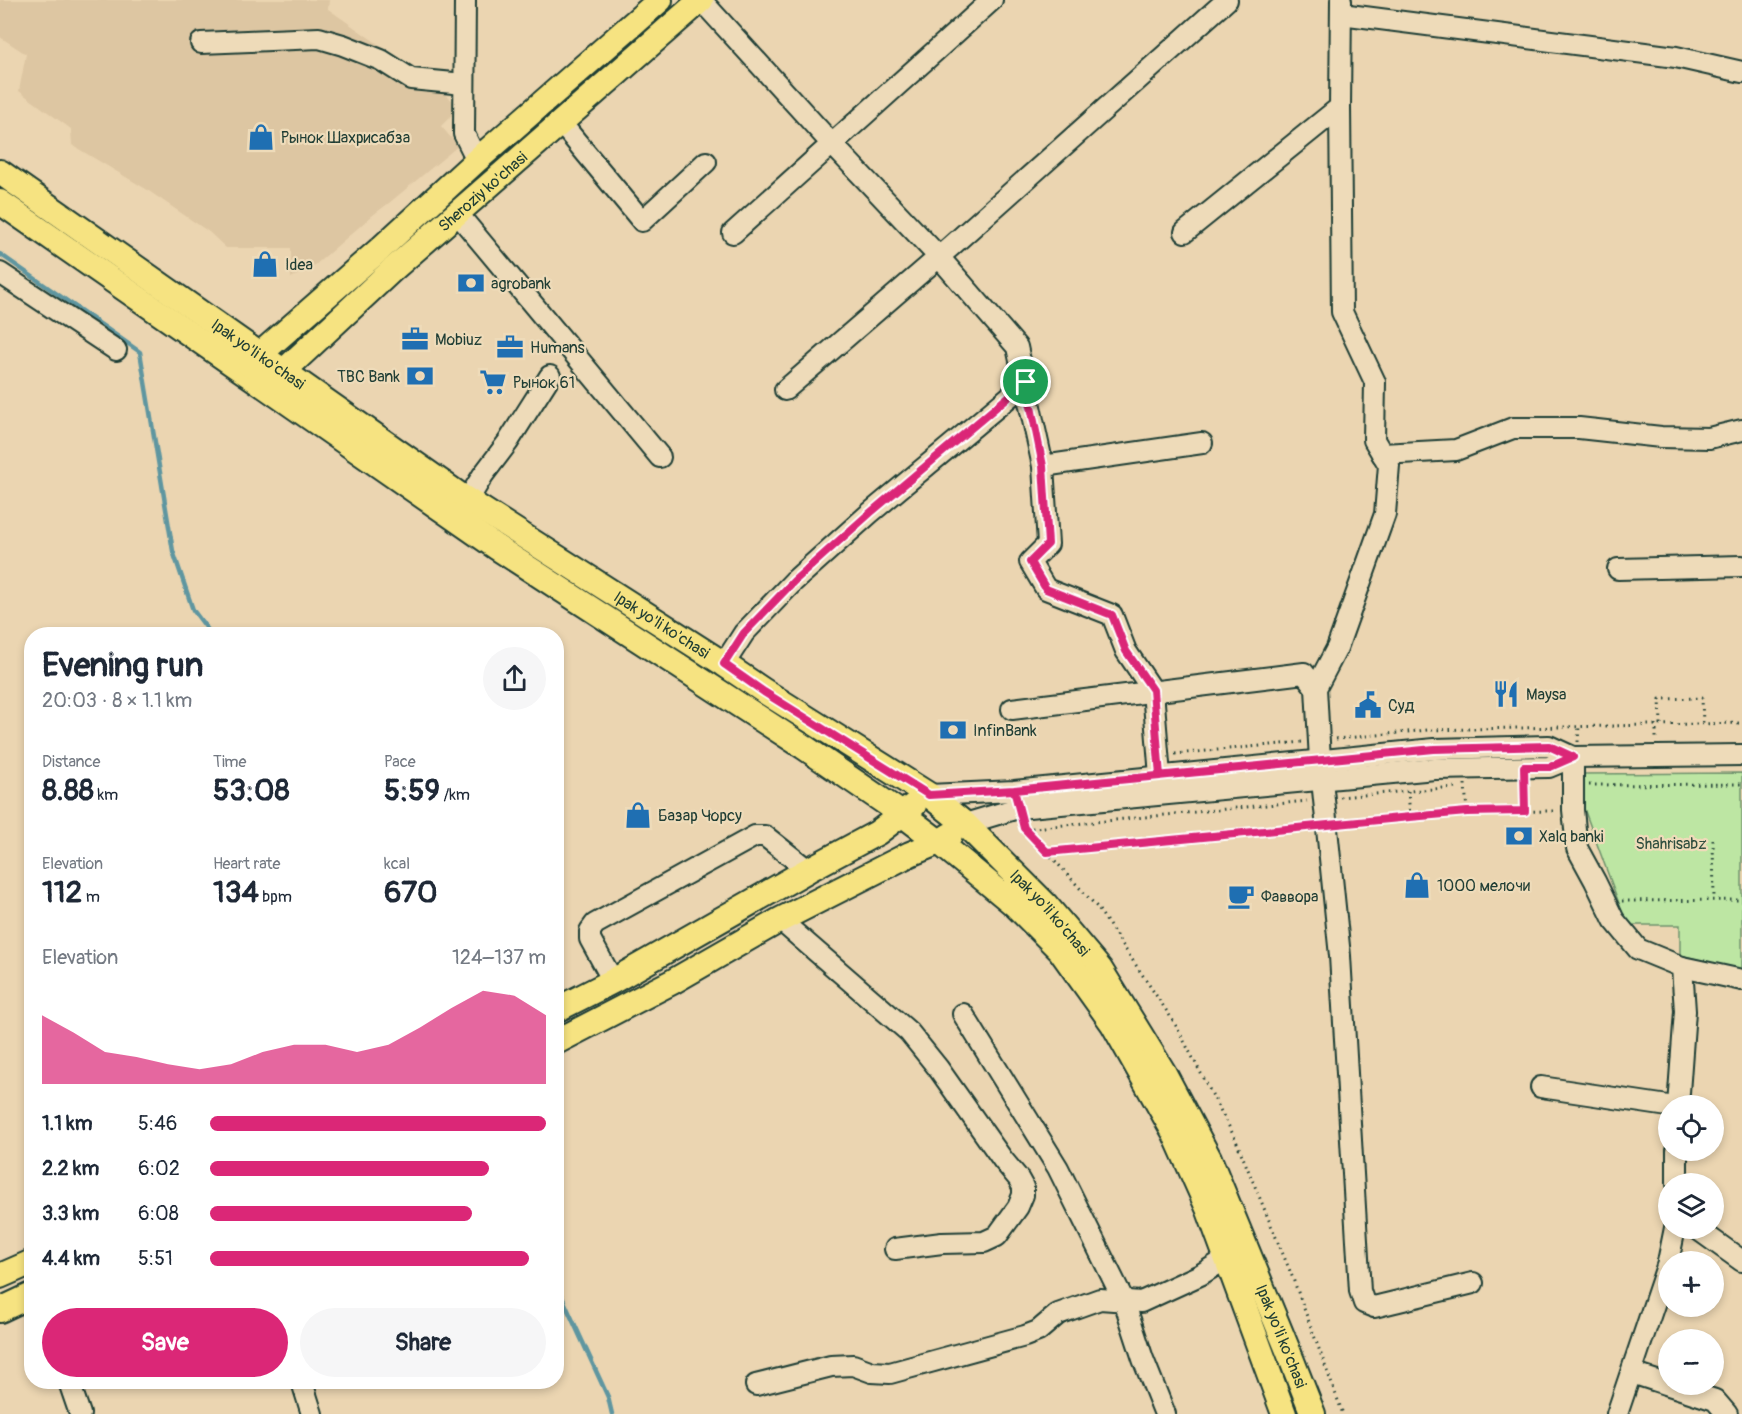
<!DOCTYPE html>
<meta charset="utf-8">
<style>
body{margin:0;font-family:Pangolin,sans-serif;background:#f6f6f7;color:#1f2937;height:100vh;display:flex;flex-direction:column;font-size:22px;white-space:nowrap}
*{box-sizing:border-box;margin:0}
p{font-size:20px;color:#747a83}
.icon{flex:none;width:33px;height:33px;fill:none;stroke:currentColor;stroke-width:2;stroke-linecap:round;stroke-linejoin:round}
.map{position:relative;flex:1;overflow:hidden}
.panel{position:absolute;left:24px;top:627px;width:540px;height:762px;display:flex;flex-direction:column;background:#fff;border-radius:24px;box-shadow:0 3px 9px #0003}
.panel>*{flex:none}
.tools{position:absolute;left:1658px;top:1095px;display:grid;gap:12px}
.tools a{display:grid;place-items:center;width:66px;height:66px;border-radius:50%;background:#fff;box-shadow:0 3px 9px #0003;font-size:30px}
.pin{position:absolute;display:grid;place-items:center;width:51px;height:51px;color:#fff;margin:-26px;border:3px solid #fff;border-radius:50%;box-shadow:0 2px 6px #0007}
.round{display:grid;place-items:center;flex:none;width:63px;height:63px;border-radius:32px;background:#f6f6f7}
.headline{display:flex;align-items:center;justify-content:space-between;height:102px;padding:0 18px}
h1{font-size:33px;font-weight:700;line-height:45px}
.figures{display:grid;grid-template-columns:repeat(3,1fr);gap:9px;height:102px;padding:6px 18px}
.figures div{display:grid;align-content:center}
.figures b{font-size:30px;font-weight:700}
.figures small{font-size:16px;font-weight:400}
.figures p{font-size:16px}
.chart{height:168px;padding:12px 18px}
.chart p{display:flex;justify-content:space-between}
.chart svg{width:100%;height:108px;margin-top:6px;fill:#db2777;opacity:.7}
.primary-button{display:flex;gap:12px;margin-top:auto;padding:12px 18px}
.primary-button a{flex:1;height:69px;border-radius:36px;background:#db2777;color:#fff;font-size:24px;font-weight:700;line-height:69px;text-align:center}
.primary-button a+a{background:#f6f6f7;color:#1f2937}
ul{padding:0 18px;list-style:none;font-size:20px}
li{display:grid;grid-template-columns:96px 72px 1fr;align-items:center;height:45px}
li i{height:15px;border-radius:8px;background:#db2777}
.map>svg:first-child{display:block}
</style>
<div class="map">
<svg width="1742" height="1414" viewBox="0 0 1742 1414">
<rect width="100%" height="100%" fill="#ebd5b1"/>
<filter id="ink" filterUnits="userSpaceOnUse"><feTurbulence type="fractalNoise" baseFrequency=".0167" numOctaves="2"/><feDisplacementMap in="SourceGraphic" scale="12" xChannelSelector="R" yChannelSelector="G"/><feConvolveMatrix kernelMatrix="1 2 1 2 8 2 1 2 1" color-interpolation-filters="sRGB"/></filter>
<g filter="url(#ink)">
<!-- built -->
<path fill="#ddc6a2" d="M0 0H329L328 9 381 46 453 101V114L441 126 458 146 389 203 373 215 314 266 291 278V248H226L209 232 146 189 72 145 71 129 19 91 26 54 0 37Z"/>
<!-- green -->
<path fill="#bde6a3" stroke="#6e926c" stroke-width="1.5" d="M1742 773V970L1680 955V925H1627L1583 806 1582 774Z"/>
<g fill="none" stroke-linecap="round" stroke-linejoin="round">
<!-- stream -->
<g stroke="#5e96a0" stroke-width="4.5">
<path d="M0 254 140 352 173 551 193 610 211 634"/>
<path d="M556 1284 608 1397 612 1414"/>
</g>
<defs>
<g id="minor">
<path d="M465 0 464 134 477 160"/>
<path d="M701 0 831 143 939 257 1017 347 1043 466 1048 544 1030 562 1046 589 1112 615 1126 651 1153 691 1160 776"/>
<path d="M1341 14 1676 57 1742 72"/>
<path d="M201 43 319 38 343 45 381 60 411 79 464 84"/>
<path d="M561 123 642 221 706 162"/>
<path d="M457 213 660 457"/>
<path d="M1185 232 1340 107"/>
<path d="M733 233 992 0"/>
<path d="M0 273 116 350"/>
<path d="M785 390 939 257 1227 0"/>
<path d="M1382 454 1456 450 1513 428H1579L1661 437 1709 438 1742 430"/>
<path d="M1043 466 1202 443"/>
<path d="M468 500 483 475 508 442 550 376"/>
<path d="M1618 569 1742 566"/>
<path d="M724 664 744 633 794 581 870 513 1026 383"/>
<path d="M1012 709 1304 673 1316 688"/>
<path d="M1573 757V810L1577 848 1595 881 1614 920 1638 949 1682 967 1685 1011 1678 1106"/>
<path d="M1320 760 1316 688 1337 648 1385 514 1389 465 1374 440 1375 382 1342 312 1340 107 1341 0"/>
<path d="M1322 780 1340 956 1360 1291 1364 1303 1374 1307 1473 1283"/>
<path d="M929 795 1014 791 1434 749 1549 746 1573 757"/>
<path d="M965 824 1018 808 1435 769 1549 767 1573 757 1742 755"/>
<path d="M780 920 909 1032 938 1068 1003 1160 1018 1178 1023 1187V1195L1018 1207 997 1236 984 1242 942 1243 895 1249"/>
<path d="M1682 967 1742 980"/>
<path d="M613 981 590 939V931L595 924 755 836H765L808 870"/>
<path d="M963 1014 1058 1168 1124 1301 1143 1359 1165 1414"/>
<path d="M1541 1087 1668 1106"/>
<path d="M1677 1150V1184"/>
<path d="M1696 1228 1742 1261"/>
<path d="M1668 1262 1675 1228"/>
<path d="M1632 1373 1715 1400 1727 1414"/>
<path d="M69 1382 80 1414"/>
<path d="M302 1382 312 1414"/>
<path d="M756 1385 831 1366 853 1365 872 1372 890 1373 1025 1336 1038 1331 1058 1314 1100 1299 1141 1302 1200 1275 1227 1258"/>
<path d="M1617 1414 1668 1263"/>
</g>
<g id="major">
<path id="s1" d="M0 172 461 496 724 664 764 691 929 795 965 824 1046 905 1100 969 1164 1073 1209 1158 1287 1348 1313 1414"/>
<path d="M0 202 496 547 804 747 902 814 939 842 1015 905 1060 950 1113 1024 1174 1132 1208 1208 1284 1414"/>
<path d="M250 365 259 355 379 250 477 160 660 0"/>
<path id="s2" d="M272 382 391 271 701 0"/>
<path d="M556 1010 613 981 808 870 877 833 914 805"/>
<path d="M556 1042 672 982 780 920 910 854 939 842 950 835"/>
<path d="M0 1276 32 1262"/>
<path d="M0 1310 32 1295"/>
</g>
</defs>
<!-- minor casing -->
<use href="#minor" stroke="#1f3d34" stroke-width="24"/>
<!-- major casing -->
<use href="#major" stroke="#1f3d34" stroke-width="28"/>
<!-- path -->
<g stroke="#1f3d34" stroke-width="3" stroke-dasharray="1.5 4.5" stroke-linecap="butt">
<path d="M1656 724V741"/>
<path d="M1661 724 1660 699 1702 698 1703 724"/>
<path d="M1336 739 1428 730 1742 723"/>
<path d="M1578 742 1579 726"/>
<path d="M1175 754 1303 742"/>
<path d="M1525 783V811"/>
<path d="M1465 784 1467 812"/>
<path d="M1589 785 1742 784"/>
<path d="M1408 791 1410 817"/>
<path d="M1340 797 1456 787"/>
<path d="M1342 823 1467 812 1556 811"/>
<path d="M1023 825 1024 829 1307 801"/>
<path d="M1024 829 1047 852 1311 826"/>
<path d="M1713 840 1714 899"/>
<path d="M1047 852 1097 907 1174 1022 1235 1138 1292 1276 1343 1414"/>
<path d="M1622 901 1742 900"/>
</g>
<!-- minor -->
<use href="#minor" stroke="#eedbb9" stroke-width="20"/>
<!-- major -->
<use href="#major" stroke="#f6e381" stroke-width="24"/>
</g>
</g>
<g fill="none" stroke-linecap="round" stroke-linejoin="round" filter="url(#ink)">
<defs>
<path id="route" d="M1026 382 1043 466 1048 544 1030 562 1046 589 1112 615 1126 651 1153 690 1160 776 1014 790 1024 828 1047 852 1410 817 1467 812 1525 811 1524 767H1550L1573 757 1549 746 1434 749 1014 790 929 795 764 692 724 664 744 633 794 581 870 513 1026 382"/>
</defs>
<!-- route casing -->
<use href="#route" stroke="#fff" stroke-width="12"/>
<!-- route -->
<use href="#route" stroke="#db2777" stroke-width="8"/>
</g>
<!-- icons -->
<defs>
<symbol id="shop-bare" viewBox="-9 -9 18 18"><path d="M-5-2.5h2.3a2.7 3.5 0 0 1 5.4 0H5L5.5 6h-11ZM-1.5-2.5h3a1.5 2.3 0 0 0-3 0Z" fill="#1f6fb2" stroke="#eedbb9" stroke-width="2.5" paint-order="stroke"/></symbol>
<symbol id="bank-bare" viewBox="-9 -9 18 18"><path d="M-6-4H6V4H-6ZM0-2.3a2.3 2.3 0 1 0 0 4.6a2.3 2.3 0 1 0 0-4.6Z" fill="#1f6fb2" stroke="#eedbb9" stroke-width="2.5" paint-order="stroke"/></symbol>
<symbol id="office-bare" viewBox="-9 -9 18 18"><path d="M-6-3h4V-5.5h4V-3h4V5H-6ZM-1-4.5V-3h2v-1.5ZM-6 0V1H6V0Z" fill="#1f6fb2" stroke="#eedbb9" stroke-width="2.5" paint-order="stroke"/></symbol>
<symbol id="supermarket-bare" viewBox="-9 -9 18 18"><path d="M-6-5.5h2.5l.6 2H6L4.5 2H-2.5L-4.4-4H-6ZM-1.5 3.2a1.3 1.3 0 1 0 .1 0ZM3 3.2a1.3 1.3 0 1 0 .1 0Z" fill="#1f6fb2" stroke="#eedbb9" stroke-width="2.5" paint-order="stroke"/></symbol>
<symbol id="restaurant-bare" viewBox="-9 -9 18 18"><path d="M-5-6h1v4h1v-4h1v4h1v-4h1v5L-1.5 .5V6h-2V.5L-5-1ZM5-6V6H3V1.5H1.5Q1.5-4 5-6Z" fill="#1f6fb2" stroke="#eedbb9" stroke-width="2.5" paint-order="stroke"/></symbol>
<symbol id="civic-bare" viewBox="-9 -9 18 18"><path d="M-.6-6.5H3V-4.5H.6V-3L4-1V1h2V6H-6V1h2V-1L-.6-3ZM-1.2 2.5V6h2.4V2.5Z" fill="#1f6fb2" stroke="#eedbb9" stroke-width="2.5" paint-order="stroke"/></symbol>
<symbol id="cafe-bare" viewBox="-9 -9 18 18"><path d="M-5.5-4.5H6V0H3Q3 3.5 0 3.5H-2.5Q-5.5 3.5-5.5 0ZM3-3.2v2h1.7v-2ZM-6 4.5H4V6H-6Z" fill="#1f6fb2" stroke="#eedbb9" stroke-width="2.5" paint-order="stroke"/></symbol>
</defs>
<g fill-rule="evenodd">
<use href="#shop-bare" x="242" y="118" width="38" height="38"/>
<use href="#shop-bare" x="246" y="245" width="38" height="38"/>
<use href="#bank-bare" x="452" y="264" width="38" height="38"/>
<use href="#office-bare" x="396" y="320" width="38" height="38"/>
<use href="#office-bare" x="491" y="328" width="38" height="38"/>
<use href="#bank-bare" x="401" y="357" width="38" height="38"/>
<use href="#supermarket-bare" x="474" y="363" width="38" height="38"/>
<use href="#restaurant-bare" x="1487" y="675" width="38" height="38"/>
<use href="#civic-bare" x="1349" y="686" width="38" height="38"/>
<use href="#bank-bare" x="934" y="711" width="38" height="38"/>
<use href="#shop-bare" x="619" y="796" width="38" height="38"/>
<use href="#bank-bare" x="1500" y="817" width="38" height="38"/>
<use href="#shop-bare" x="1398" y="866" width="38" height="38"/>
<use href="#cafe-bare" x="1222" y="877" width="38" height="38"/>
</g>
<g text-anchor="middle" stroke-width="4.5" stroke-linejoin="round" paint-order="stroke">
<!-- poi labels -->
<g font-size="16" fill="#1f3d34" stroke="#eedbb9" text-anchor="start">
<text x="281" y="143">Рынок Шахрисабза</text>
<text x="285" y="270">Idea</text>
<text x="491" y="289">agrobank</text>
<text x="435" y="345">Mobiuz</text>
<text x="530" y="353">Humans</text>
<text x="400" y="382" text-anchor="end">TBC Bank</text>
<text x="513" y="388">Рынок 61</text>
<text x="1526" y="700">Maysa</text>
<text x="1388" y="711">Суд</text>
<text x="973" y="736">InfinBank</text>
<text x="658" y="821">Базар Чорсу</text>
<text x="1539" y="842">Xalq banki</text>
<text x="1437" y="891">1000 мелочи</text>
<text x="1261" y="902">Фаввора</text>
</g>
<!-- street labels -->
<g font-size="16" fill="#1f3d34" stroke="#eedbb9">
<text dy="6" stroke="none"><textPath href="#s2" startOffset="284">Sheroziy ko'chasi</textPath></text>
<text dy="6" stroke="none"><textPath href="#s1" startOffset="316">Ipak yo'li ko'chasi</textPath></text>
<text dy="6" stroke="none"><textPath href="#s1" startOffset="802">Ipak yo'li ko'chasi</textPath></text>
<text dy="6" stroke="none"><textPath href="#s1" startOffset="1288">Ipak yo'li ko'chasi</textPath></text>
<text dy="6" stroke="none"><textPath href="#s1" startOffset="1774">Ipak yo'li ko'chasi</textPath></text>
</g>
<!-- park labels -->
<g font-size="16" fill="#2f4e3f" stroke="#eedbb9">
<text x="1671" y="849">Shahrisabz</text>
</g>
</g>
</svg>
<div class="tools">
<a><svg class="icon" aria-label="locate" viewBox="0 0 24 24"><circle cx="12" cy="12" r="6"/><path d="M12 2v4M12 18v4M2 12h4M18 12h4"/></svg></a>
<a><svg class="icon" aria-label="layers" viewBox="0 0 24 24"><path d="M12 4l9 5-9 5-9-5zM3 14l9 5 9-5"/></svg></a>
<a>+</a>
<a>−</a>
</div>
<div class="pin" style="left:1026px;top:382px;background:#1e9e55"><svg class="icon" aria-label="arrive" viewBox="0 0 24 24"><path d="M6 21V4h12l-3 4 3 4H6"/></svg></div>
<section class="panel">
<div class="headline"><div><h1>Evening run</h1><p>20:03 · 8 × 1.1 km</p></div><a class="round"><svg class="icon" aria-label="share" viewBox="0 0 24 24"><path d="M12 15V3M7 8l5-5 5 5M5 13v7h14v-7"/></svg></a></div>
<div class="figures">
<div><p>Distance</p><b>8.88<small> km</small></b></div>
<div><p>Time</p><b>53:08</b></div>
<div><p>Pace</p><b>5:59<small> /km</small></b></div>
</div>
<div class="figures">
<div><p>Elevation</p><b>112<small> m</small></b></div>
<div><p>Heart rate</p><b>134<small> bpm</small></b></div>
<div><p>kcal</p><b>670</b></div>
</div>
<div class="chart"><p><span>Elevation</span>124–137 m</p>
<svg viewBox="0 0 160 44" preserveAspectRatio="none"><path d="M0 44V16L10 23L20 31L30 33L40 36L50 38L60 36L70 31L80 28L90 28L100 31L110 28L120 21L130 13L140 6L150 8L160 16V44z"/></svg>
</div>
<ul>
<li><b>1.1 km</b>5:46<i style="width:100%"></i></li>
<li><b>2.2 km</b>6:02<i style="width:83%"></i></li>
<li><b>3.3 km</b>6:08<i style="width:78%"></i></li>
<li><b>4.4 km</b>5:51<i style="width:95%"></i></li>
</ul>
<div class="primary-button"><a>Save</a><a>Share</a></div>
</section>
</div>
